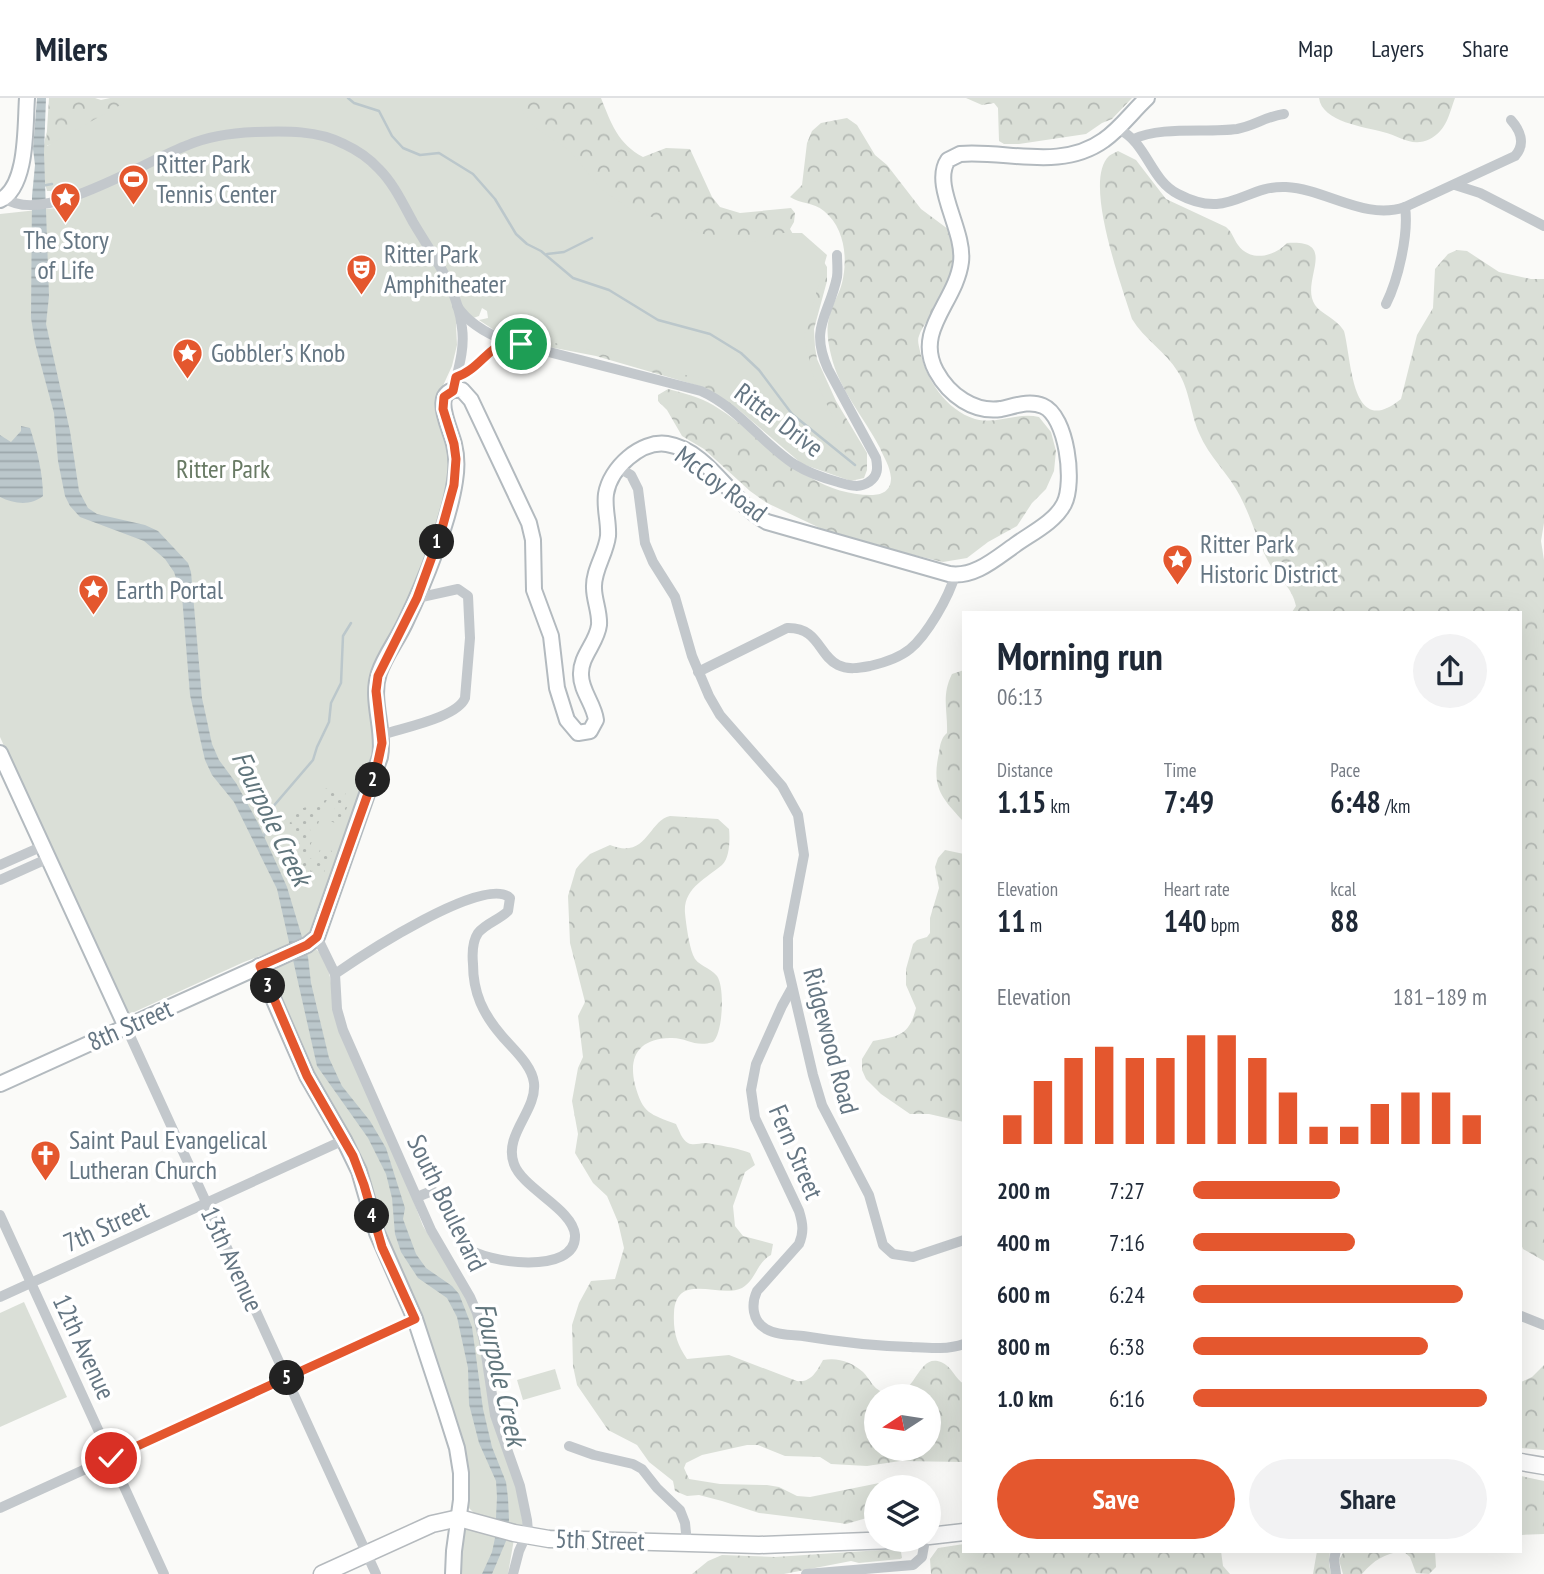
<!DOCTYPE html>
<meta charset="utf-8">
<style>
body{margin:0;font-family:"PT Sans Narrow",sans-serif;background:#f2f2f3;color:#1f2937;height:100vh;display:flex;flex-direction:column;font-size:26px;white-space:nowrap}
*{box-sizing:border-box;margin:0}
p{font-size:23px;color:#747a83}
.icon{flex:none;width:38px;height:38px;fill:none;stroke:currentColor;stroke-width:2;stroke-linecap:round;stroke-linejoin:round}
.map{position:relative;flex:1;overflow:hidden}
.drawer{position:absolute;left:962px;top:513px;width:560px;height:942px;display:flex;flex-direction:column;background:#fff;border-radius:0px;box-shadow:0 7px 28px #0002}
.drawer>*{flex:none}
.needle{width:46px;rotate:258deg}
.controls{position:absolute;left:864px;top:1286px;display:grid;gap:14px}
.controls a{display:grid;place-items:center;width:77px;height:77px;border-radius:50%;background:#fff;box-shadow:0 7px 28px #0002;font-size:35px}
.pin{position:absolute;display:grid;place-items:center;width:60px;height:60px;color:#fff;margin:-30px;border:4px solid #fff;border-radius:50%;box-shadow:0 2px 7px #0007}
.km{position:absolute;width:35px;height:35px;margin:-18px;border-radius:50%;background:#222;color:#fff;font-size:19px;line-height:35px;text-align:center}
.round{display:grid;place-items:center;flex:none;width:74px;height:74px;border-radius:37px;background:#f2f2f3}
.head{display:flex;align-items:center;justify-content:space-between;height:119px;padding:0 35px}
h1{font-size:38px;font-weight:700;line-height:52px}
.stats{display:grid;grid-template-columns:repeat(3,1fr);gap:10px;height:119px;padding:7px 35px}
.stats div{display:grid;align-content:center}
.stats b{font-size:30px;font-weight:700}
.stats small{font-size:19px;font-weight:400}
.stats p{font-size:19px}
.chart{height:196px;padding:14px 35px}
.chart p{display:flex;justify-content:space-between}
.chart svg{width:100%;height:126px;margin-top:7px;stroke:#e4572e;stroke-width:6}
.action{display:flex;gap:14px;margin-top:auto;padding:14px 35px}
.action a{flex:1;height:80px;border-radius:42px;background:#e4572e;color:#fff;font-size:28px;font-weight:700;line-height:80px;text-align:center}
.action a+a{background:#f2f2f3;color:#1f2937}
ul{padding:0 35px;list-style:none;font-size:23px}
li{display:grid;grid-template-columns:112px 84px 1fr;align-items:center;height:52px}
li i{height:18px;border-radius:9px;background:#e4572e}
header{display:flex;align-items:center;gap:42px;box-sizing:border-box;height:98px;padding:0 35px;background:#fff;border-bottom:2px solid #e0e1e3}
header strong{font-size:33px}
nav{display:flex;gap:38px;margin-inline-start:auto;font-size:24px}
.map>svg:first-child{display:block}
</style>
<header>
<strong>Milers</strong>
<nav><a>Map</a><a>Layers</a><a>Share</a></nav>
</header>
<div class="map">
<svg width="1544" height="1476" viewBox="0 0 1544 1476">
<defs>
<pattern id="forest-crowns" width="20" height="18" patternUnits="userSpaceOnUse" patternTransform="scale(1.75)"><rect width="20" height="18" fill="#dadfd7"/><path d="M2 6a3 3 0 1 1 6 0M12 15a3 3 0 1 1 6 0" fill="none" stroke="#b4b9b4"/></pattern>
<pattern id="garden-dots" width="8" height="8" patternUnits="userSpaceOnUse" patternTransform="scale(1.75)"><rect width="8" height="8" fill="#dadfd7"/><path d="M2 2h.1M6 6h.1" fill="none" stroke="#b4b9b4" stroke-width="1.8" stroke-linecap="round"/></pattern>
<pattern id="water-rules" width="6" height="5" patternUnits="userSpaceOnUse" patternTransform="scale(1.75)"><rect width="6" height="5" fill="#bbc7cb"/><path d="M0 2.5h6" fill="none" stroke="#9ca6aa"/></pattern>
</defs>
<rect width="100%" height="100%" fill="#fafaf8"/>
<!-- forest -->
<g fill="url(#forest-crowns)" fill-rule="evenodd">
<path d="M49 0H95L101 2 110 0H186L46 48Z"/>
<path d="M352 0H601C611 25 618 46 643 59L666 50 690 51 712 99 720 109 740 115 791 110 795 115 794 124 790 131 794 138 816 151 827 169V183L814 231 815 249 817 261 836 303 867 355V372L864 380 851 383 802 366 739 312 706 290 596 258 513 242 508 237 510 231 515 227 349 5Z"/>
<path d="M966 0H1132L1112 21 1102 25 1086 36 1019 46H1004L999 43 998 10 994 5 982 7Z"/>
<path d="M1319 0H1455C1449 16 1447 32 1430 41 1412 50 1400 38 1383 34 1365 29 1322 24 1319 0Z"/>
<path d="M847 20 857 27 875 57 887 67 921 111 952 134C957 160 950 187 936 210 931 219 922 228 919 238 917 242 919 248 920 253 926 281 946 312 975 321 996 327 1017 314 1039 319L1051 334 1056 353 1054 373 1046 391 1032 405 1017 428 988 444 967 460 943 464 839 439 767 405 750 393 704 351 682 338 667 312 658 303V297L668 291C683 295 700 299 713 307 765 338 805 397 871 397 882 397 891 393 891 380 890 368 884 360 880 350 864 319 839 292 831 257 828 245 826 232 829 220 831 208 839 197 842 185 848 161 845 130 824 113 813 104 801 106 790 99L802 87 807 45 812 33 821 25Z"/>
<path d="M1118 53 1136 62 1166 101 1226 129C1233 135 1233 140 1238 147 1251 165 1275 158 1287 145 1341 141 1299 183 1315 207 1321 216 1336 220 1344 233 1352 263 1351 342 1401 301L1417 237 1433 210 1435 171 1448 156 1457 152 1467 153 1499 174 1531 181H1544V425L1541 443 1544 462V1163L1523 1151 1521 1146V514H1292L1296 508C1292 488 1277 480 1268 463 1257 442 1251 419 1240 398 1229 376 1209 359 1199 335 1191 317 1189 290 1178 274 1166 254 1144 241 1132 221 1123 191 1082 83 1109 58 1111 56 1115 55 1118 53Z"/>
<path d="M964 572V724C942 700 931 690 939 655 940 647 941 640 947 635 948 613 941 598 952 576Z"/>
<path d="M670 718 718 721 729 731C730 740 730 760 722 767 707 780 683 790 685 815 686 826 689 847 693 857 697 868 710 869 717 878 725 889 723 935 713 944 694 950 687 939 670 940 639 941 628 958 635 987 643 1016 650 1016 676 1026 679 1032 682 1042 688 1045 694 1048 699 1045 705 1045 714 1046 742 1051 750 1055L755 1067 745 1074 733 1108 735 1128 743 1138 773 1146 771 1157C757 1164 756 1182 742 1190 720 1201 676 1173 674 1215 673 1234 677 1246 687 1261L729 1257 797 1283C811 1285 817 1273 823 1262 838 1259 852 1264 863 1274 871 1282 873 1292 886 1295 917 1303 916 1254 941 1264 952 1268 955 1281 964 1286V1364L900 1363 867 1368 831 1366 820 1359 785 1358 758 1347H747L702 1357 686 1365 684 1370 689 1381 720 1386 767 1387 779 1389 797 1398 810 1399 894 1382 925 1389 877 1390V1417L846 1426 840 1425 759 1415 722 1403 699 1397 687 1398 675 1393 673 1383 649 1364 637 1347 608 1332 577 1287 573 1268 572 1227 579 1205 591 1183 615 1181 624 1150 618 1124 607 1098 593 1085 575 1055 578 1036 572 1003 578 970 583 959 578 918 585 904 570 845 568 798 576 771 580 766 590 756 610 747C647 762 648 723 670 718ZM877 1298H929V1351H877Z"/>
<path d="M945 752 964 756V1024L929 1016H910L881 996 866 981 862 972V961L873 943C899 938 909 938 916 910L906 887V871L913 846 917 842 927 839 930 835V820L939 790 935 769 938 760Z"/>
<path d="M1544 1267V1352L1521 1350V1284L1532 1279Z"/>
<path d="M1521 1378 1544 1383V1436L1521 1437Z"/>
<path d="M964 1446V1452L1221 1453 1223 1468 1230 1476H931L930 1461 938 1450Z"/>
<path d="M896 1451 901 1454 902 1460 900 1461 859 1465 851 1463 784 1476H692L708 1463 722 1457 775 1459Z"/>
<path d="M1317 1453H1330L1329 1466 1331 1476H1313Z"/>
<path d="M1344 1453H1402C1384 1456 1374 1462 1362 1476H1343L1339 1462Z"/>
<path d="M1403 1453H1435L1436 1469 1429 1476 1416 1475 1410 1459Z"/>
</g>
<!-- park -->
<g fill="#dadfd7">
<path d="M133 0H513L533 28 570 53 601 91 630 111 682 130 732 144H752L783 135H802L827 157 804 238 812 274 833 320 848 363 818 352 716 284 621 262 577 248 554 245 507 225 497 234 479 222 488 220 487 213 482 210 479 218 456 226 457 247 452 268 436 303 451 355 450 392 412 502 379 563 375 659 316 830 311 832 304 842 244 864 130 916 123 911 0 639V116L56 110 52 93H47C42 76 41 51 47 34V48Z"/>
<path d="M316 851C327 860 330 877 332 891L423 1128 468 1201 474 1215 519 1399 523 1427 521 1430 477 1418 467 1408 457 1333 312 976 271 881 275 870Z"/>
<path d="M24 1204 67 1299 0 1329V1215Z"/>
<path d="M555 1271 561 1291 523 1302 517 1282Z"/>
<path d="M469 1429 514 1441 508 1476H458L463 1433Z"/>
</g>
<!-- garden -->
<g fill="url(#garden-dots)">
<path d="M332 689 346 694 345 697H338L334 708 331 707 332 702 330 707 327 706 330 698 325 705 321 703 325 691Z"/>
<path d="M339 698 350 702 340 727 330 723Z"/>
<path d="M313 707 324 708 318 726 311 729 291 723 300 711Z"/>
<path d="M290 724 310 731 311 737 314 738 307 756C294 750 287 739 290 724Z"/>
<path d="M321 749 332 753 323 777 312 772Z"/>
<path d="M305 758 314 762 311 773 316 776 315 779 306 777 308 771 304 775 299 772 300 764Z"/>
</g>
<!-- water -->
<g fill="url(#water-rules)">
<path d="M37 0H46L44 55 49 198 46 226 70 333 79 393 88 410 97 416 145 427 158 433 188 465 191 474 202 600 212 646 219 662 236 685 258 725 287 789 308 859 311 885 329 960 342 988 370 1023 386 1050 405 1110 403 1121 416 1156 426 1170 452 1188 459 1196 472 1229 483 1311 492 1349 506 1384 508 1400 509 1422 506 1443 492 1476H482L492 1454 495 1440 497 1399 496 1383 479 1345 469 1306 468 1270 457 1219 447 1200 418 1180 401 1154 395 1136 392 1100 386 1076 368 1040 317 968 277 791 234 704 212 677 205 662 190 597 182 498 174 474 165 461 144 443 80 419 70 408 65 398 58 363 54 315 35 245 31 220 32 98 35 67 33 51Z"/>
<path d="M21 328 30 330C37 352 43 375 43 398 31 408 14 406 0 399V337L11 344 21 333Z"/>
</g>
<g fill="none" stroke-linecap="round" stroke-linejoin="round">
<!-- stream -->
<g stroke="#bbc7cb" stroke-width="2.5">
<path d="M348 0 354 5 379 13 392 38 403 50 420 57 439 55 473 76 495 101 516 136 527 146 541 153 573 180 609 192 658 222 710 236 741 255 759 272 792 316 855 367"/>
<path d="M41 88 52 86"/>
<path d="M547 156 564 154 592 140"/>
<path d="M264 738 271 711 313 662 317 649 329 624 331 605 341 585 343 538 351 525"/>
</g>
<defs>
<g id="secondary">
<path d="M0 102C28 89 25 27 27 0"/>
<path d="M0 655 126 929"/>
<path d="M259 868 307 978 344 1042 359 1073 377 1135 415 1221 445 1312 457 1350 461 1375V1402L454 1453 453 1476"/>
<path d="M0 986 307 847 317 839 380 659C385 631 370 602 379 575 385 557 398 541 406 523 424 486 449 424 455 383 457 371 457 358 454 346 450 329 428 289 462 292L471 302 529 425 533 442 534 492 551 538 557 590 567 622 578 635 590 633 596 622C594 606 581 593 581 577 580 558 597 545 599 527 600 514 594 502 594 490 593 472 606 456 608 438 609 424 604 410 606 396 610 370 641 342 667 346 710 353 731 405 767 424L949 476C974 480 995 461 1015 447 1030 436 1055 424 1064 406 1075 385 1067 318 1043 308 1029 302 1015 308 1001 311 974 315 949 297 936 273 914 232 956 204 961 164 965 132 931 87 948 62L960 56C1007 52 1061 73 1104 42 1120 31 1132 14 1147 0"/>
</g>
<g id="primary">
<path d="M1521 1364 1544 1368"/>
<path d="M929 1438 964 1434"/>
<path d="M322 1476 432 1426 459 1420 514 1435 549 1441 759 1447 893 1442"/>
</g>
</defs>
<!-- secondary casing -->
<use href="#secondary" stroke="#b3babf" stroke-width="18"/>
<!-- primary casing -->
<use href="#primary" stroke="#b5babe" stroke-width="19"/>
<!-- street -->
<g stroke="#c3c8cc" stroke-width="10">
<path d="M1118 31C1147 44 1150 82 1178 96 1229 123 1244 87 1286 89 1326 91 1365 123 1405 109L1515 58C1526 46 1520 32 1511 22"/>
<path d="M1134 41C1160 28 1207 35 1237 31 1254 28 1267 18 1284 16"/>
<path d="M1455 87 1480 95 1544 128"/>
<path d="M5 100C43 129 147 62 188 47 209 38 232 35 255 34 285 33 318 32 344 46 357 52 369 60 379 71 394 86 403 106 413 124 433 158 458 190 462 230 465 251 458 272 453 293"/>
<path d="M1386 206C1398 182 1409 136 1405 109"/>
<path d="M457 208C468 225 488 236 506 243L701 293C737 309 761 344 794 366 807 374 823 380 838 384 849 387 859 391 869 384 878 378 878 370 876 360L828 271C809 229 829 218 837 179 838 172 837 164 837 157"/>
<path d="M456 279C475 273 487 252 506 243"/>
<path d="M619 370 631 377 638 391 645 445 653 464 675 499 692 558 709 598 720 617 782 688 798 717 804 757 788 840V870L813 977 822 1007 869 1097 883 1147 893 1156 913 1159 964 1142"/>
<path d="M698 574 787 530C819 529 818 557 838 567 848 572 859 570 870 568 883 565 899 560 910 551 927 537 949 499 955 477"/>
<path d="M382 637C401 630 457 620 465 600L470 540 468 498 458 491 417 500"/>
<path d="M0 767 43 748"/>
<path d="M0 782 49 760"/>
<path d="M317 839 335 876 337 911 343 932 431 1132 470 1199 477 1215 484 1243 495 1317 520 1388 527 1422 528 1433 519 1453 513 1476"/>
<path d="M335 876C361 858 485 776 510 800L508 813C499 822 486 825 478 835 472 844 472 855 473 866 473 895 483 916 502 938 513 951 532 967 534 985 537 1013 503 1037 514 1066 523 1091 573 1111 575 1137 577 1178 484 1165 466 1149 452 1137 449 1112 440 1097L432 1093 417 1099"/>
<path d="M792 890 782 908 756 966 751 992 755 1020 799 1113C803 1126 804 1134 799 1146L757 1193C751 1206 752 1223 766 1231 776 1237 791 1237 803 1238 839 1244 874 1248 911 1249 928 1250 947 1252 964 1246"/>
<path d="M126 929 376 1476"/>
<path d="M0 1117 164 1476"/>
<path d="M0 1199 344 1042"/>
<path d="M1521 1218 1544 1227"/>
<path d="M569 1348 594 1357 633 1366 642 1371 657 1390 680 1412 685 1425 687 1445"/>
<path d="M0 1410 415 1221"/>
<path d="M806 1476 913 1467 922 1459 925 1442"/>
<path d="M1336 1476 1334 1462 1336 1452"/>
</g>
<!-- secondary -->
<use href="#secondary" stroke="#fff" stroke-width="14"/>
<!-- primary -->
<use href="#primary" stroke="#fff" stroke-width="16"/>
</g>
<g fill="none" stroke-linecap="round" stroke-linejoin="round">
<defs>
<path id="route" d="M111 1360 415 1221 382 1149 364 1087 353 1058 307 978 260 868 307 847 317 839 376 673 382 645 376 593 378 578 417 500 441 434 454 387 456 361 454 346 443 311 444 299 453 293 456 279C475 274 487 252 506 243L521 246"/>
</defs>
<!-- route casing -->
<use href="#route" stroke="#fff" stroke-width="14"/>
<!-- route -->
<use href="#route" stroke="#e4572e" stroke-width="9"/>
</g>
<!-- icons -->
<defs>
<symbol id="stadium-pin" viewBox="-11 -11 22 30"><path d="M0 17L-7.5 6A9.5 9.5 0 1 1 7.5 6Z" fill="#e4572e" stroke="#fff"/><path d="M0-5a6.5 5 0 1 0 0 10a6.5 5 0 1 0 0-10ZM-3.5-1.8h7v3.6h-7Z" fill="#fff"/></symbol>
<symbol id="sight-pin" viewBox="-11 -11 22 30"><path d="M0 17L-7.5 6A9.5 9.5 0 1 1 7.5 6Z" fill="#e4572e" stroke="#fff"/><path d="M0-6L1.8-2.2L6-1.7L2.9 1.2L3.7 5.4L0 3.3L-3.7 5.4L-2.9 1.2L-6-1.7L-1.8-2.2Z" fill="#fff"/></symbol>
<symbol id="theatre-pin" viewBox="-11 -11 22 30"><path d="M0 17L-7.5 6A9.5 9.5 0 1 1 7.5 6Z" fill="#e4572e" stroke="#fff"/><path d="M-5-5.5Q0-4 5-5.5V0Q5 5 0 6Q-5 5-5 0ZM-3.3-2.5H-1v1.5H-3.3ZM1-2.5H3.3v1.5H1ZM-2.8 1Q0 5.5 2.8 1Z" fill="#fff"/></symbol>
<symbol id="church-pin" viewBox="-11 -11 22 30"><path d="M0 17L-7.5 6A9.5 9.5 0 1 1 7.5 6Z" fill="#e4572e" stroke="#fff"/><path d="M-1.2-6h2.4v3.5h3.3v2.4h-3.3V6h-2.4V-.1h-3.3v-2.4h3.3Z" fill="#fff"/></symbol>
</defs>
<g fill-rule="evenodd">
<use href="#stadium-pin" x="116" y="64" width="35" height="47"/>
<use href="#sight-pin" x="48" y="82" width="35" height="47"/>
<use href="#theatre-pin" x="344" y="154" width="35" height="47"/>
<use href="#sight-pin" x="170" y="238" width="35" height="47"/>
<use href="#sight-pin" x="1160" y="444" width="35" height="47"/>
<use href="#sight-pin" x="76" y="474" width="35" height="47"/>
<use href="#church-pin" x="28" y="1040" width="35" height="47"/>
</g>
<g text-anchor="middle" stroke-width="7" stroke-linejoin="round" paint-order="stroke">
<!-- poi labels -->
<g font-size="26" fill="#657683" stroke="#fff" text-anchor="start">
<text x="156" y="75">Ritter Park<tspan x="156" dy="30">Tennis Center</tspan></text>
<text x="66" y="151" text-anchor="middle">The Story<tspan x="66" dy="30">of Life</tspan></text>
<text x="384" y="165">Ritter Park<tspan x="384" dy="30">Amphitheater</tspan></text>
<text x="211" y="264">Gobbler's Knob</text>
<text x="1200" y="455">Ritter Park<tspan x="1200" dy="30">Historic District</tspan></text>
<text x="116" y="501">Earth Portal</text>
<text x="69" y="1051">Saint Paul Evangelical<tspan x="69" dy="30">Lutheran Church</tspan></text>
</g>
<!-- street labels -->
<g font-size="26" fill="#657683" stroke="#fff">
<text transform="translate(779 322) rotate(37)" y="9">Ritter Drive</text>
<text transform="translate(721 386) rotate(37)" y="9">McCoy Road</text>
<text transform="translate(130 927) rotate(-24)" y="9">8th Street</text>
<text transform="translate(831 943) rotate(75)" y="9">Ridgewood Road</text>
<text transform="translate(796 1054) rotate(67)" y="9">Fern Street</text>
<text transform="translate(447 1105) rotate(64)" y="9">South Boulevard</text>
<text transform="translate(106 1128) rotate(-24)" y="9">7th Street</text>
<text transform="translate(232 1161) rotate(65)" y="9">13th Avenue</text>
<text transform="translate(84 1249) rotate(65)" y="9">12th Avenue</text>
<text transform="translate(600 1442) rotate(2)" y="9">5th Street</text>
</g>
<!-- park labels -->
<g font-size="26" fill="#687a64" stroke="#fff">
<text x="223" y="380">Ritter Park</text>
</g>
<!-- water labels -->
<g font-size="28" font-style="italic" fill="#60757c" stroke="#fff">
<text transform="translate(272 720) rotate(64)" y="10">Fourpole Creek</text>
<text transform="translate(501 1276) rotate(77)" y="10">Fourpole Creek</text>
</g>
</g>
</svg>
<div class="controls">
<a><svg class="needle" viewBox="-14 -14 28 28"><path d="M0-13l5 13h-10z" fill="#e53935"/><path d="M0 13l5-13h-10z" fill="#747a83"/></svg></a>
<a><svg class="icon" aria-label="layers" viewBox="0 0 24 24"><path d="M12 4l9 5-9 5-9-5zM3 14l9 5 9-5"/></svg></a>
</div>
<div class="pin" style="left:521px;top:246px;background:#1e9e55"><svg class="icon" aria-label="arrive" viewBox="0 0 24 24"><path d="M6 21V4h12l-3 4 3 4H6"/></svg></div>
<div class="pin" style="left:111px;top:1360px;background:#d93025"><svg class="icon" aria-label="check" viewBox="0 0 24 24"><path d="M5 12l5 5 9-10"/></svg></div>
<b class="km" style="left:437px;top:444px">1</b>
<b class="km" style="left:373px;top:682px">2</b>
<b class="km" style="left:268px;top:888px">3</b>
<b class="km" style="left:372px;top:1118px">4</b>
<b class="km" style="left:287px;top:1280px">5</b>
<section class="drawer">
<div class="head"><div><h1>Morning run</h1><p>06:13</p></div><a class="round"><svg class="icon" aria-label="share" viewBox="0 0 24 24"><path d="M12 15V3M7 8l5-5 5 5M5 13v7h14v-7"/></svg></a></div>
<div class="stats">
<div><p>Distance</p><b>1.15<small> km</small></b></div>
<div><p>Time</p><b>7:49</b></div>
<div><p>Pace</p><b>6:48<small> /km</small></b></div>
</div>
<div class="stats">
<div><p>Elevation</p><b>11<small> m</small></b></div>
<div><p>Heart rate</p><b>140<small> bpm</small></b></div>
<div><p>kcal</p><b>88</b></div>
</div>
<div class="chart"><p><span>Elevation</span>181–189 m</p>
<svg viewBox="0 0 160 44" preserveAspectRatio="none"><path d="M5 44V34M15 44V22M25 44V14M35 44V10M45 44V14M55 44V14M65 44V6M75 44V6M85 44V14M95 44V26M105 44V38M115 44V38M125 44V30M135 44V26M145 44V26M155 44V34"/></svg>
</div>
<ul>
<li><b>200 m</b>7:27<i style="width:50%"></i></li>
<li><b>400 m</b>7:16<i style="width:55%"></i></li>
<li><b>600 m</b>6:24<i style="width:92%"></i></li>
<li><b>800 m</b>6:38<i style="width:80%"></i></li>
<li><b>1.0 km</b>6:16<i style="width:100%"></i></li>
</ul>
<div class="action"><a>Save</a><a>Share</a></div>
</section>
</div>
